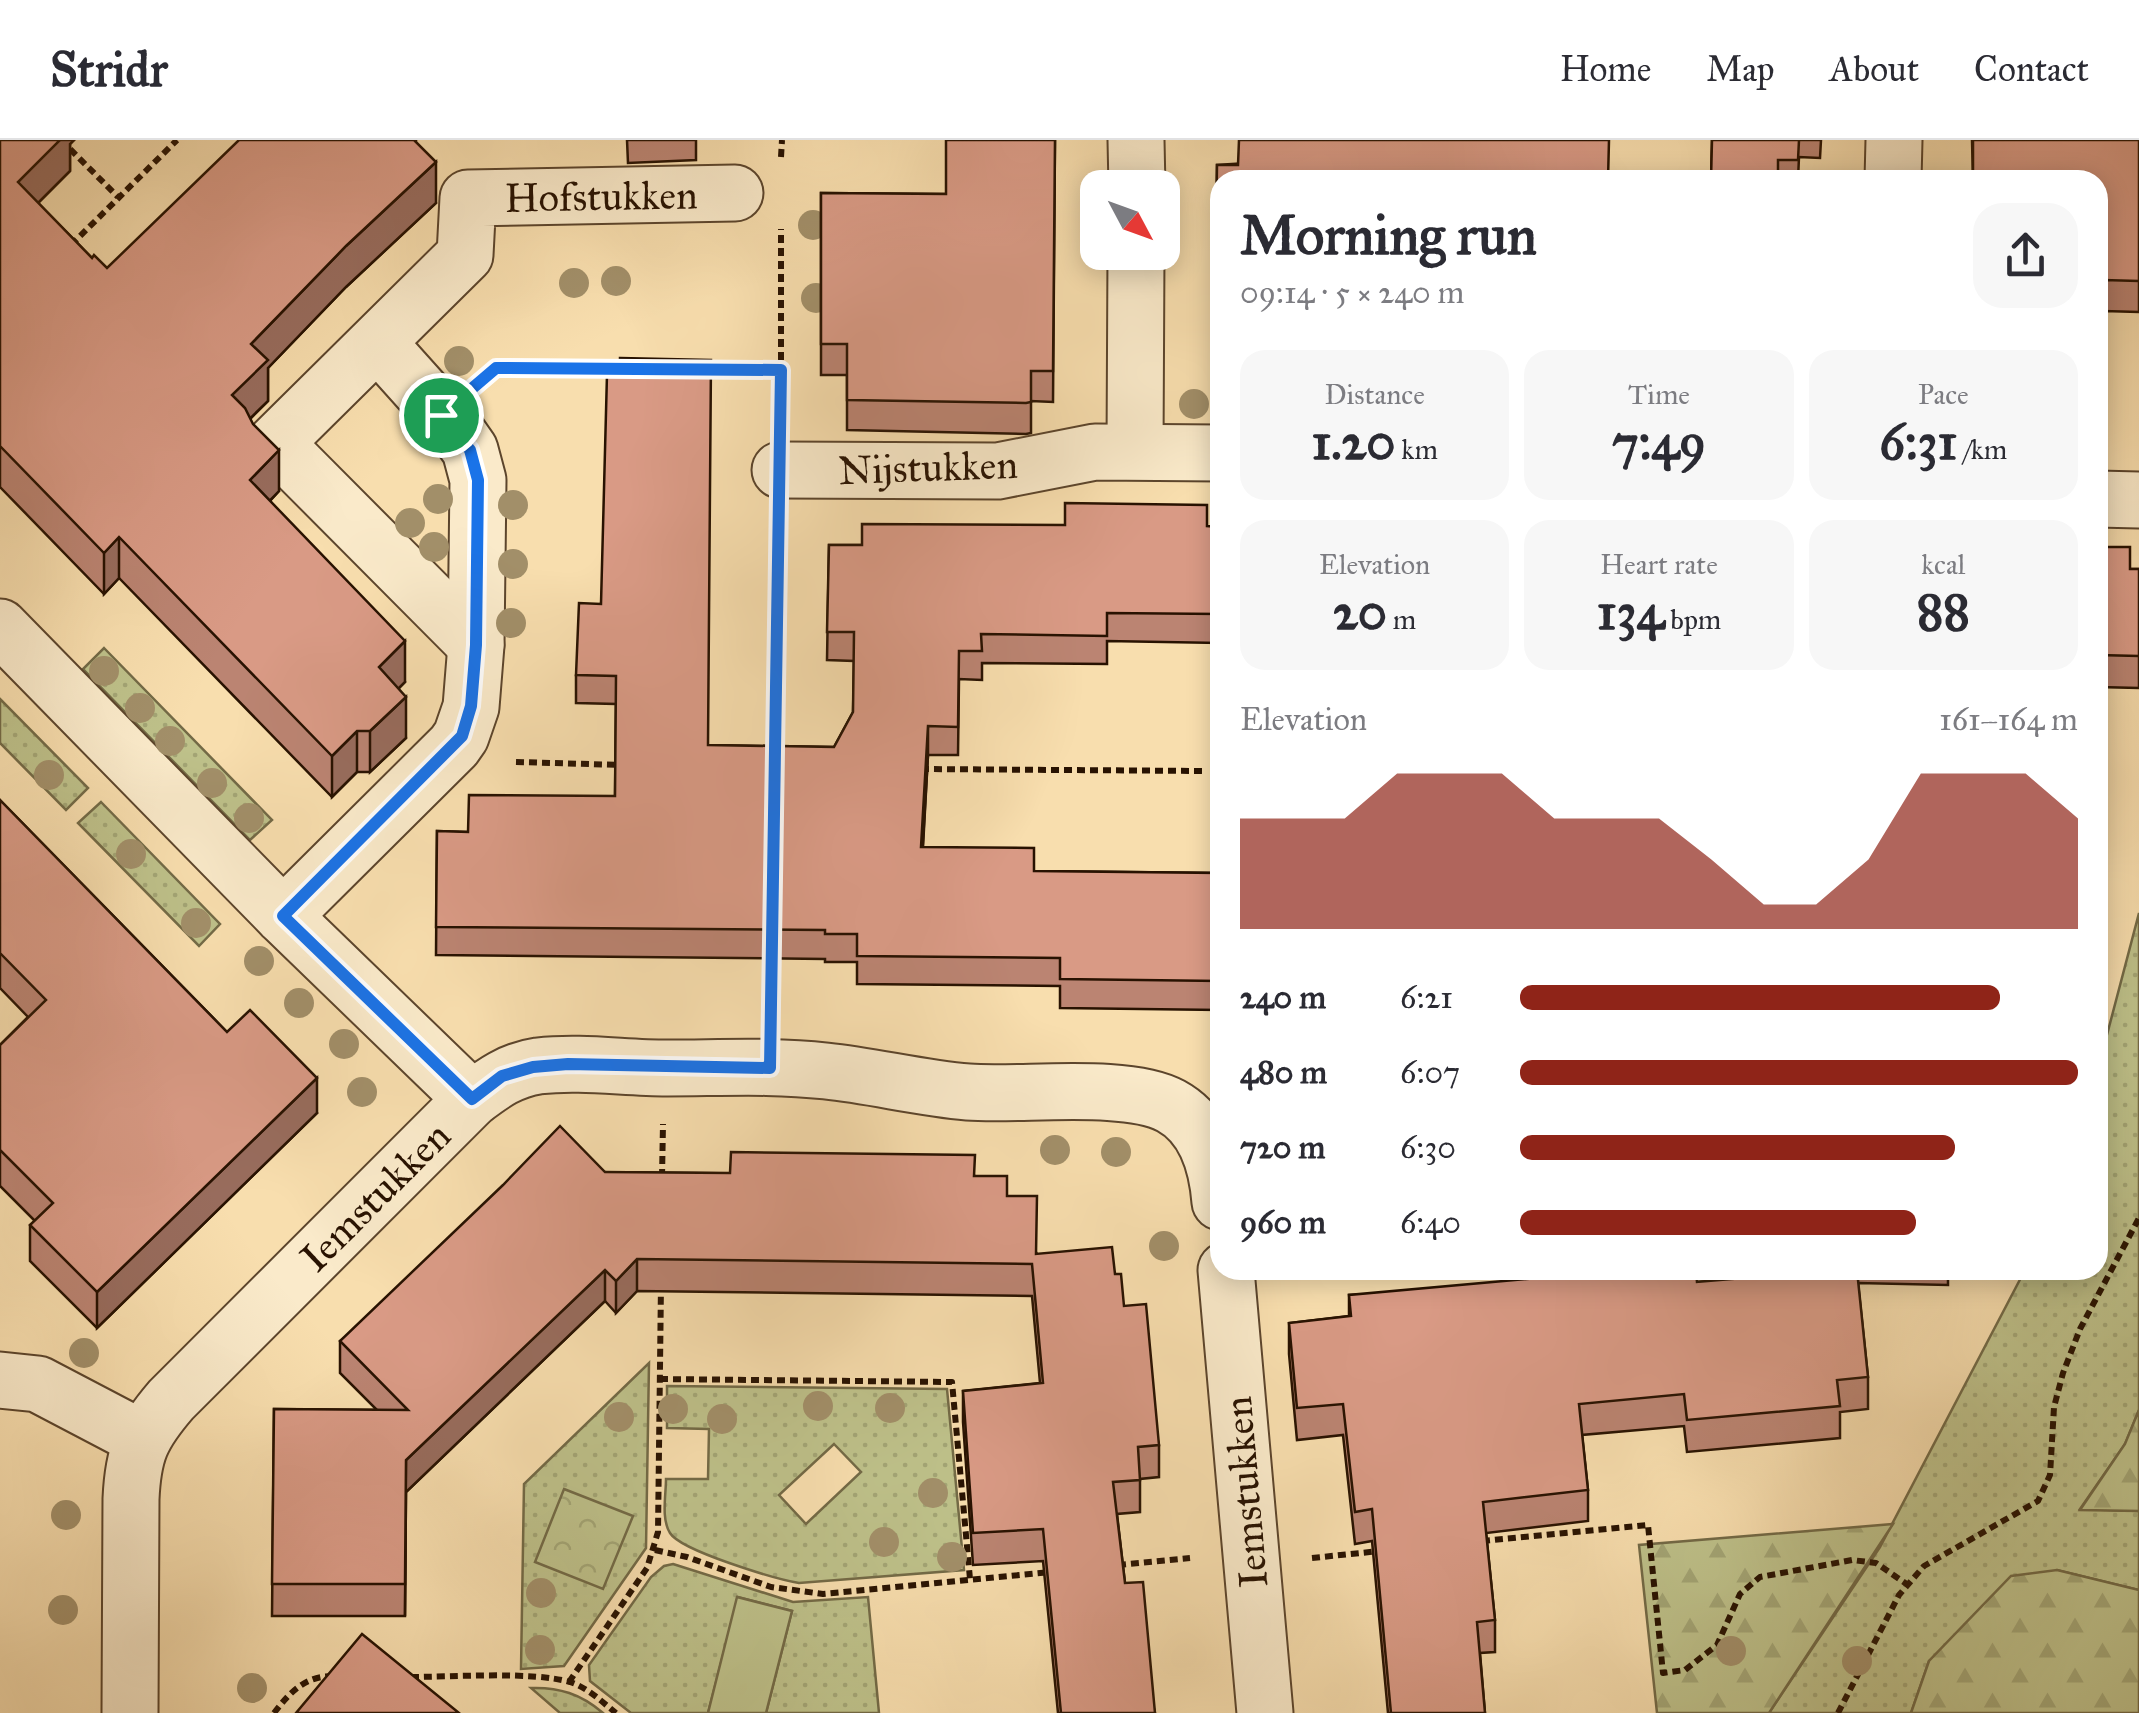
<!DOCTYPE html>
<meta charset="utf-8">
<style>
body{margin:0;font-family:"IM FELL Great Primer",serif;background:#f7f7f7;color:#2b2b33;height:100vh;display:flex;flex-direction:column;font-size:38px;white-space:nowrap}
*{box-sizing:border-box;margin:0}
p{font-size:32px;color:#7c7c81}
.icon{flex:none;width:55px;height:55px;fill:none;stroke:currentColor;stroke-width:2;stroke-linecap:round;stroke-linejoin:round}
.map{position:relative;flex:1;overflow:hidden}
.details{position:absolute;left:1210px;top:30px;width:898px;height:1110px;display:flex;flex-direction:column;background:#fff;border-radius:30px;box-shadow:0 5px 25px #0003}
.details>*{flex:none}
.needle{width:65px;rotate:131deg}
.fabs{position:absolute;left:1080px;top:30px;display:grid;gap:20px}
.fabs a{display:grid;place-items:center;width:100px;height:100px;border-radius:20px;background:#fff;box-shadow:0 5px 25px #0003;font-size:50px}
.pin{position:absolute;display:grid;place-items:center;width:85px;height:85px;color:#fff;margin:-42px;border:5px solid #fff;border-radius:50%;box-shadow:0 2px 10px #0007}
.round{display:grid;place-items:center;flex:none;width:105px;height:105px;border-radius:30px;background:#f7f7f7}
.summary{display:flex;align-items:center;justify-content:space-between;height:170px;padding:0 30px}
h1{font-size:55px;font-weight:700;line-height:75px}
.metrics{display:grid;grid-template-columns:repeat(3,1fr);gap:15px;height:170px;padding:10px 30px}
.metrics div{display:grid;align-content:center;border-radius:25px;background:#f7f7f7;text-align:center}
.metrics b{font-size:50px;font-weight:700}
.metrics small{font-size:28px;font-weight:400}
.metrics p{font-size:28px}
.chart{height:280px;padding:20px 30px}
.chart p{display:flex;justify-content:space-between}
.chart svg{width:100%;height:180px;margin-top:10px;fill:#8f2418;opacity:.7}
ul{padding:0 30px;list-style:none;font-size:32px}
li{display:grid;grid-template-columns:160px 120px 1fr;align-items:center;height:75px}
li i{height:25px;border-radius:12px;background:#8f2418}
header{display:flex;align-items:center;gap:60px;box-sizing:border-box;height:140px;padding:0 50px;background:#fff;border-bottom:2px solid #e1e1e2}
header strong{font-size:48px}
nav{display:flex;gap:55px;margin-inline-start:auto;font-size:35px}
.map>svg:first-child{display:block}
</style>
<header>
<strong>Stridr</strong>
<nav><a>Home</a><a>Map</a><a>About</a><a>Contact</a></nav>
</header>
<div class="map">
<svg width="2139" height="1573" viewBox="0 0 2139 1573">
<defs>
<pattern id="grass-dots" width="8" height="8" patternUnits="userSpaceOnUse" patternTransform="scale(2.5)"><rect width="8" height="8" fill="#bec18a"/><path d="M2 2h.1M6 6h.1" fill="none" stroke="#a3a575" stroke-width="1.8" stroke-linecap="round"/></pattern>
<pattern id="forest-firs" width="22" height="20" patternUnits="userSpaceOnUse" patternTransform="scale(2.5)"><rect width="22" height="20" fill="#bec18a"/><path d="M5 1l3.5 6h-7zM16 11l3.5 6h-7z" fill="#a3a575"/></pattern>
<pattern id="park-crowns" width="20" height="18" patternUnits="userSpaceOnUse" patternTransform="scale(2.5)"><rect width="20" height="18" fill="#bec18a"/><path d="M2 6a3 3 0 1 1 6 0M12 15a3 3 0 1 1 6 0" fill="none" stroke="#a3a575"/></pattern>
</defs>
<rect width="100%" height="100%" fill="#f8deae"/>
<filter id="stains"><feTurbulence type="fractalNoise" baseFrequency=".002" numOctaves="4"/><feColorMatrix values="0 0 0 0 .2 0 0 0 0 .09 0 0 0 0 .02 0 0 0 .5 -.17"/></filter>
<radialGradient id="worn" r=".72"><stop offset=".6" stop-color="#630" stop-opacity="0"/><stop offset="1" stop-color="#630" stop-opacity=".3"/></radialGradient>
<!-- grass -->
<g fill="url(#grass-dots)" stroke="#736a46" stroke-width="2.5" fill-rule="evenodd">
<path d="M104 508 272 680 250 700 83 529Z"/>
<path d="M0 559 88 648 66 670 0 603Z"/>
<path d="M101 662 220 784 199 806 78 683Z"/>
<path d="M2139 773V1270L2125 1304 2080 1369 2139 1371V1450L2057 1430 1929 1521 1911 1573H1769L1880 1407 2025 1130H2098V929Z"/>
<path d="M649 1223 646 1408 564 1526 521 1529 524 1344Z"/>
<path d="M667 1246 947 1249 964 1430 799 1443C776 1439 681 1411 670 1393 661 1379 666 1355 666 1339H708L709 1289 667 1288ZM834 1304 861 1332 806 1384 779 1355Z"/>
<path d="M673 1424 793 1462 868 1457 879 1573H766L792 1471 738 1457 708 1573H631L590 1541 589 1525 651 1437 664 1426Z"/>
<path d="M531 1548C559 1547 581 1554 603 1573H560Z"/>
</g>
<!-- forest -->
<g fill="url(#forest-firs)" stroke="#736a46" stroke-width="2.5">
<path d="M2139 1270V1371L2080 1370 2125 1304Z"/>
<path d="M1893 1384 1769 1573H1657L1639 1405Z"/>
<path d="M2057 1430 2139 1450V1573H1911L1929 1521 2011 1436Z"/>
</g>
<!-- park -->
<path fill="url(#park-crowns)" stroke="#736a46" stroke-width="2.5" d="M564 1349 633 1376 603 1449 535 1422Z"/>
<!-- pitch -->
<path fill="#bec18a" stroke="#736a46" stroke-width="2.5" d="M737 1457 792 1471 766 1573H708Z"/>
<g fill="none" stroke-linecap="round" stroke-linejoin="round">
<defs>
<g id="street">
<path d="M1136 0 1137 48"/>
<path d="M1893 40 1894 0"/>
<path d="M1135 311 1136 112"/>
<path d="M780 330 998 331 1095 312 1220 313"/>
<path d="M2098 359 2139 360"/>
<path d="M0 487 283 776 472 959"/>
<path d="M476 505 275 303 465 115 468 58 735 53"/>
<path d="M283 776 454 606 461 596 471 567 476 505 478 340 470 310 456 290 378 203"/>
<path d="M1226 1130 1265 1573"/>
<path d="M0 1240 38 1244 141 1298"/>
<path d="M130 1573 131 1359C133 1313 141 1295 171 1260L472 959C493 943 511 930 538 926 581 921 624 928 667 928 720 928 773 925 826 931 874 936 920 948 968 952 1022 956 1127 942 1171 966 1206 985 1217 1025 1220 1062"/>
</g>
</defs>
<!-- street casing -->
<use href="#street" stroke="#5c452c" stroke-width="59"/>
<!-- path -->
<g stroke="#281201" stroke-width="6" stroke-dasharray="8 5" stroke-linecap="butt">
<path d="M61 0 118 57"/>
<path d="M781 17 782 0"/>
<path d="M71 105 177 0"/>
<path d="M705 230H781"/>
<path d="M488 235 496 228 627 229"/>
<path d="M781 272V89"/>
<path d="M775 612 779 389"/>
<path d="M516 622 624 625"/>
<path d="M921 629 1206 631"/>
<path d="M771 867 772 814"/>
<path d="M662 1037 663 984"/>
<path d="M660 1239 952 1242 970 1439"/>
<path d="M1482 1401 1648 1385 1663 1533 1685 1530 1717 1505 1740 1454 1760 1437 1852 1420 1876 1423 1908 1445"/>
<path d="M655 1410 687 1417 771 1447 823 1454 1051 1432"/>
<path d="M1312 1418 1380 1411"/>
<path d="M1118 1425 1190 1418"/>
<path d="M411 1537C453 1537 532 1531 570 1542 588 1548 601 1561 616 1573"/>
<path d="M569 1542 647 1428 658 1392 661 1144"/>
<path d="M274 1573C290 1552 305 1536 333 1536"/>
<path d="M1838 1573 1899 1455 1924 1426 2038 1361 2050 1335 2054 1267 2063 1233 2080 1189 2139 1078"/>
</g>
<!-- street -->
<use href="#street" stroke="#faeaca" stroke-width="55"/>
</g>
<!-- trees -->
<g fill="#a28f69">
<circle cx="813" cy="85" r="15"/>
<circle cx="616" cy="141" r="15"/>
<circle cx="574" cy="143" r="15"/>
<circle cx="816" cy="158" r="15"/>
<circle cx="459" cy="221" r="15"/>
<circle cx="1194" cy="264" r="15"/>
<circle cx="438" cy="359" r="15"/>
<circle cx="513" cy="365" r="15"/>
<circle cx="410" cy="383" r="15"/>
<circle cx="434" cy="407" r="15"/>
<circle cx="513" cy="424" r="15"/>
<circle cx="511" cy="483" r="15"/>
<circle cx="104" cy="531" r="15"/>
<circle cx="140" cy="568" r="15"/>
<circle cx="170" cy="601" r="15"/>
<circle cx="49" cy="635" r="15"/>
<circle cx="212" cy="643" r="15"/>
<circle cx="249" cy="678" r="15"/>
<circle cx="131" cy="714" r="15"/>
<circle cx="196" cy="783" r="15"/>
<circle cx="259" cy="821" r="15"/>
<circle cx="299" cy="863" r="15"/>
<circle cx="344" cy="904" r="15"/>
<circle cx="362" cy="952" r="15"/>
<circle cx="1055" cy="1010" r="15"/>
<circle cx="1116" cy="1012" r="15"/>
<circle cx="1164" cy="1106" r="15"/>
<circle cx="84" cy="1213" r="15"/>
<circle cx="818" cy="1266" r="15"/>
<circle cx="890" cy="1268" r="15"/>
<circle cx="673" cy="1269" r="15"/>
<circle cx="619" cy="1277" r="15"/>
<circle cx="722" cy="1279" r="15"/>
<circle cx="933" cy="1353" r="15"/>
<circle cx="66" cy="1375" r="15"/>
<circle cx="884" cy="1402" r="15"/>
<circle cx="952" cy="1417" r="15"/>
<circle cx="541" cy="1453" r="15"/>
<circle cx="63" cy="1470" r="15"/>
<circle cx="540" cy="1510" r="15"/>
<circle cx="1731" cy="1511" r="15"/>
<circle cx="1857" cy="1521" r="15"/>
<circle cx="252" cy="1548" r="15"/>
</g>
<!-- wall -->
<g fill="#bb8472" stroke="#281201" stroke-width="2.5">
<path d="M0 0H74L70 4V31L38 63 92 118 107 128 417 0 415 1 436 63 346 147 268 228V261L250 279 279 351 270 361 405 542 398 549 406 598 370 632H357L332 657 119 438 104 454 0 347Z"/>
<path d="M627 0H696V20L628 23Z"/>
<path d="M1055 0 1053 262 1031 261V293L1026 294 847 290V235H821V53L946 54Z"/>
<path d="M1609 0 1220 40V197H1215L1217 25Z"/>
<path d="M1712 0H1821L1820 18 1799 17 1798 40H1711Z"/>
<path d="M1972 0H2139V172L2104 171 2102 302H2098V40H1973Z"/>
<path d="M620 234 708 605 834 607 853 572 854 521 827 520 829 405H862L1220 387V503L1107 501V524L982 523V540L959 539 958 615H928L923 707 1034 731 1220 733V870L1060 868V846L857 844V822H825V819L436 815 437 691 468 692 615 656 616 564 576 563V535L601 464Z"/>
<path d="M2098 407 2130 429H2139V548L2098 547Z"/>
<path d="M0 660 227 892 317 973 97 1188 30 1121V1085L35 1081 0 1046V905L28 877 0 848Z"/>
<path d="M605 1032 975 1036 1007 1056 1037 1114 1115 1134 1159 1305V1337L1140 1339V1372L1117 1374 1125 1443 1155 1573H1058L1043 1421 973 1425 963 1282V1251L1040 1243 1032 1156 637 1151 616 1173 605 1161 406 1352 405 1476H272L274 1269 377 1270 340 1233V1201Z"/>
<path d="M1838 1130H1948V1145L1858 1143 1868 1237V1269L1840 1272V1298L1687 1312 1684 1286 1582 1295 1588 1350V1381L1486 1393 1495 1480V1512L1480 1513 1485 1573H1388L1372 1401 1355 1404 1343 1295 1297 1300 1289 1214V1183L1349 1176V1155L1697 1142Z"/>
</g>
<!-- shaded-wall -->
<g fill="#986c5d" stroke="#281201" stroke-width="2.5">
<path d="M57 0H74L70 4V31L18 83V42Z"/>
<path d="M436 22V63L346 147 268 228V261L232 296V255L251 204 346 106Z"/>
<path d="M279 310V351L250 381V340Z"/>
<path d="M119 397V438L104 454V413Z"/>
<path d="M405 501V542L379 568V527Z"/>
<path d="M406 557V598L370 632V591Z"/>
<path d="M928 586V615L921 736V707Z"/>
<path d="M357 591V632L332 657V616Z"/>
<path d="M317 938V973L97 1188V1152Z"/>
<path d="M637 1119V1151L616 1173V1141Z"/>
<path d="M605 1130V1161L406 1352 405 1476 406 1320Z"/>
</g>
<!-- building -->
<g fill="#d99a85" stroke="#281201" stroke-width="2.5">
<path d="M0 0H60L18 42 92 118 94 115 107 128 239 0H414L436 22 346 106 251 204 268 220 232 255 245 268 253 284 279 310 250 340 405 501 379 527 406 557 370 591H357L332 616 119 397 104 413 0 306Z"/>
<path d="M946 0H1055L1053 231H1031V262L1026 263 847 260V204H821V53L946 54Z"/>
<path d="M1239 0H1609L1608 40H1220V167H1215L1217 25H1238Z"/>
<path d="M1712 0H1799L1798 20H1778V40H1711Z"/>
<path d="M1973 0H2139V141L2104 140 2102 271H2098V40H1994V34H1973Z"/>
<path d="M620 218 711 220 708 605 834 607 853 572 854 492H827L829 405H862V384L1065 385V363L1207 365V386L1220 387V474L1107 473V496L981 494 982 511H959L958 587 928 586 921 707 1034 708V731L1220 733V841L1060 839V818L857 816V794H825V790L436 787 437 691 468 692 469 655 615 656 616 536 576 535 579 463 601 464 607 234H620Z"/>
<path d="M2098 407H2130V429H2139V516L2098 515Z"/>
<path d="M0 660 227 892 250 870 317 938 97 1152 30 1085 53 1063 0 1010V905L46 860 0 813Z"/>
<path d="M560 986 605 1032 730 1033 731 1012 975 1015 974 1036H1007V1056H1037L1036 1114 1112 1107 1115 1134H1121L1124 1166 1146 1164 1159 1305 1138 1307 1140 1340 1113 1342 1125 1443 1143 1442 1155 1573H1061L1043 1389 973 1393 963 1251 1043 1243 1032 1124 637 1119 616 1141 605 1130 406 1320 405 1444H272L274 1269 408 1270 340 1201 503 1045Z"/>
<path d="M1605 1130H1696L1697 1142 1838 1130H1857L1868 1237 1837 1240 1840 1266 1687 1280 1684 1254 1579 1264 1588 1350 1483 1362 1495 1480 1477 1482 1485 1573H1391L1372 1369 1355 1372 1343 1264 1297 1268 1289 1183 1351 1176 1349 1155 1571 1135Z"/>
<path d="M362 1494 459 1573H296Z"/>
</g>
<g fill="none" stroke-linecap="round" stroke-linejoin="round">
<defs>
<path id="route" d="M496 228 781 230 770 928 568 924 533 927 502 936 472 959 283 776 462 596 471 566 476 505 478 340 470 310 441 275Z"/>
</defs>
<!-- route casing -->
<use href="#route" stroke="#fff" stroke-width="20"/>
<!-- route -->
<use href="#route" stroke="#1a73e8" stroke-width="12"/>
</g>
<g text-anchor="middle" stroke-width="9" stroke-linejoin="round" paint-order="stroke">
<!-- street labels -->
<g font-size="40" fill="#281201" stroke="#faeaca">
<text transform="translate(601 56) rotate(-1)" y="14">Hofstukken</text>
<text transform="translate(928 327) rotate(-2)" y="14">Nijstukken</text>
<text transform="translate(375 1056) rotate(-45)" y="14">Iemstukken</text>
<text transform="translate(1245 1352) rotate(-95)" y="14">Iemstukken</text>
</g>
</g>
<rect width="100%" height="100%" filter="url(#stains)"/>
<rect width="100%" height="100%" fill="url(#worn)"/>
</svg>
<div class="fabs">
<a><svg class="needle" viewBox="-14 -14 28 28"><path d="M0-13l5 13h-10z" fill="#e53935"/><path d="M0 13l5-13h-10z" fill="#7c7c81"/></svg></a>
</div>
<div class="pin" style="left:441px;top:275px;background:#1e9e55"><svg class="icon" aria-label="arrive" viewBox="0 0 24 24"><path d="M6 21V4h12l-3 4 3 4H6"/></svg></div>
<section class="details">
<div class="summary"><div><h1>Morning run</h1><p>09:14 · 5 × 240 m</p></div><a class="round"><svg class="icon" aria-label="share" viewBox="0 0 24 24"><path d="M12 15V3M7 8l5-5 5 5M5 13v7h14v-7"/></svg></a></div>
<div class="metrics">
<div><p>Distance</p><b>1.20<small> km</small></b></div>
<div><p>Time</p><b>7:49</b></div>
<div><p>Pace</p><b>6:31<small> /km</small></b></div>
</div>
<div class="metrics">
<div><p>Elevation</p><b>20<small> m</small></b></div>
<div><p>Heart rate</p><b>134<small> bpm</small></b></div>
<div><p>kcal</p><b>88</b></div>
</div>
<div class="chart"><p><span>Elevation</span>161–164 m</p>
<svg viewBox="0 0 160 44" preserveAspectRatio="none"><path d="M0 44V17L10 17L20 17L30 6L40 6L50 6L60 17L70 17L80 17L90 27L100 38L110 38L120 27L130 6L140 6L150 6L160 17V44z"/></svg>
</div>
<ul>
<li><b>240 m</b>6:21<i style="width:86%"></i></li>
<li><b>480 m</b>6:07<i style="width:100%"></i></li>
<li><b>720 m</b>6:30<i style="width:78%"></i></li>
<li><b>960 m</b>6:40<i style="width:71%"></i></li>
</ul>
</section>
</div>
